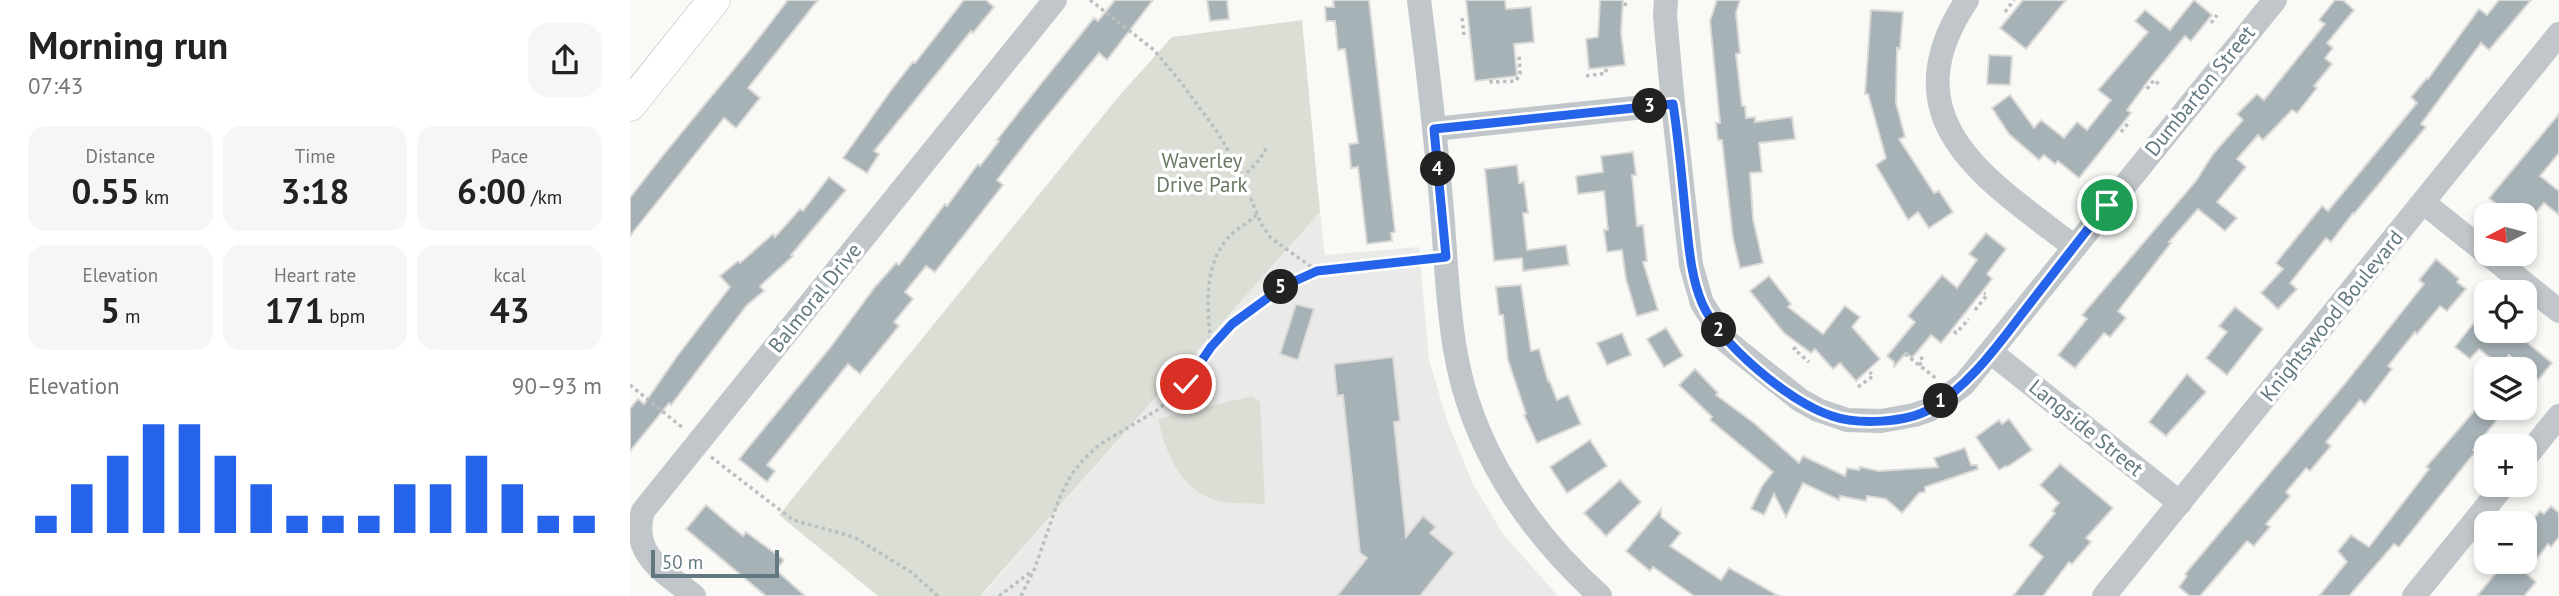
<!DOCTYPE html>
<meta charset="utf-8">
<style>
body{margin:0;font-family:"PT Sans",sans-serif;background:#f6f6f6;color:#222;height:100vh;display:flex;flex-direction:column;font-size:26px;white-space:nowrap}
*{box-sizing:border-box;margin:0}
p{font-size:23px;color:#767676}
.icon{flex:none;width:38px;height:38px;fill:none;stroke:currentColor;stroke-width:2;stroke-linecap:round;stroke-linejoin:round}
.map{position:relative;flex:1;overflow:hidden}
.panel{display:flex;flex-direction:column;background:#fff;width:630px}
.panel>*{flex:none}
.needle{width:46px;rotate:264deg}
.buttons{position:absolute;left:1844px;top:203px;display:grid;gap:14px}
.buttons a{display:grid;place-items:center;width:63px;height:63px;border-radius:14px;background:#fff;box-shadow:0 4px 10px #0003;font-size:35px}
.scale{position:absolute;left:21px;bottom:18px;width:128px;box-sizing:border-box;padding-left:7px;border:4px solid #637982;border-top:0;font-size:19px;line-height:24px;white-space:nowrap;color:#637982;-webkit-text-stroke:5px #fff;paint-order:stroke}
.pin{position:absolute;display:grid;place-items:center;width:60px;height:60px;color:#fff;margin:-30px;border:4px solid #fff;border-radius:50%;box-shadow:0 2px 7px #0007}
.km{position:absolute;width:35px;height:35px;margin:-18px;border-radius:50%;background:#222;color:#fff;font-size:19px;line-height:35px;text-align:center}
.round{display:grid;place-items:center;flex:none;width:74px;height:74px;border-radius:21px;background:#f6f6f6}
.overview{display:flex;align-items:center;justify-content:space-between;height:119px;padding:0 28px}
h1{font-size:38px;font-weight:700;line-height:52px}
.metrics{display:grid;grid-template-columns:repeat(3,1fr);gap:10px;height:119px;padding:7px 28px}
.metrics div{display:grid;align-content:center;border-radius:18px;background:#f6f6f6;text-align:center}
.metrics b{font-size:35px;font-weight:700}
.metrics small{font-size:19px;font-weight:400}
.metrics p{font-size:19px}
.chart{height:196px;padding:14px 28px}
.chart p{display:flex;justify-content:space-between}
.chart svg{width:100%;height:126px;margin-top:7px;stroke:#2563eb;stroke-width:6}
main{display:flex;flex:1;min-height:0}
.map>svg:first-child{display:block}
</style>
<main>
<section class="panel">
<div class="overview"><div><h1>Morning run</h1><p>07:43</p></div><a class="round"><svg class="icon" aria-label="share" viewBox="0 0 24 24"><path d="M12 15V3M7 8l5-5 5 5M5 13v7h14v-7"/></svg></a></div>
<div class="metrics">
<div><p>Distance</p><b>0.55<small> km</small></b></div>
<div><p>Time</p><b>3:18</b></div>
<div><p>Pace</p><b>6:00<small> /km</small></b></div>
</div>
<div class="metrics">
<div><p>Elevation</p><b>5<small> m</small></b></div>
<div><p>Heart rate</p><b>171<small> bpm</small></b></div>
<div><p>kcal</p><b>43</b></div>
</div>
<div class="chart"><p><span>Elevation</span>90–93 m</p>
<svg viewBox="0 0 160 44" preserveAspectRatio="none"><path d="M5 44V38M15 44V27M25 44V17M35 44V6M45 44V6M55 44V17M65 44V27M75 44V38M85 44V38M95 44V38M105 44V27M115 44V27M125 44V17M135 44V27M145 44V38M155 44V38"/></svg>
</div>
</section>
<div class="map">
<svg width="1929" height="596" viewBox="0 0 1929 596">
<rect width="100%" height="100%" fill="#f9f9f6"/>
<!-- built -->
<path fill="#eaeae9" d="M690 212 695 255 789 247 799 360 818 423 843 484 873 534 928 596H351Z"/>
<!-- green -->
<g fill="#daded5">
<path d="M672 20 690 212 350 596H248L149 515 489 96 542 37Z"/>
<path d="M622 396 630 402 635 504C617 503 591 505 575 496 546 481 535 448 528 419Z"/>
</g>
<!-- building -->
<g fill="#a6b2b6" stroke="#dbdad8" stroke-width="2">
<path d="M158 0H188L118 88 130 98 106 128 94 118 0 236V198L34 154 118 52Z"/>
<path d="M334 0H356L364 7 343 33 341 31 244 151 249 154 237 173 213 158 262 89 283 62 285 63Z"/>
<path d="M485 0H523L477 60 469 53 405 131 367 180 373 185 305 272 296 266 275 292 283 299 264 322 269 326 230 374 218 364 137 465 145 471 137 482 109 459 200 348 245 287 266 263 269 265 315 204 317 206 348 164 350 166 369 141 367 140 410 85 464 18 468 21Z"/>
<path d="M577 0H597L599 19 580 21Z"/>
<path d="M703 0H739L765 232 761 233 762 241 737 244 728 167 721 168 719 144 728 143 715 49 708 50 705 21H696L695 7H704Z"/>
<path d="M836 0H875L876 9 901 7 904 42 884 44 887 76 845 81Z"/>
<path d="M970 0H993L991 33 995 65 959 69 956 39 968 37Z"/>
<path d="M1087 0H1110L1106 13 1110 53 1106 54 1112 106H1115L1116 118 1125 117V122L1162 117 1165 139 1129 143 1132 172 1120 173 1123 219 1133 263 1110 268 1103 238 1092 140H1088L1086 123H1090L1080 21Z"/>
<path d="M1393 0H1436L1396 49 1370 28Z"/>
<path d="M1564 0 1582 15 1561 41 1555 36 1521 77 1497 110 1501 113 1449 178 1428 161 1425 164 1414 155 1409 160 1379 134 1362 108 1380 95 1404 128 1411 120 1434 138 1447 122 1457 130 1481 100 1468 90 1518 32 1505 21 1515 10 1540 30Z"/>
<path d="M1705 0H1713L1724 10 1697 43 1703 48 1695 58 1702 64 1684 86 1687 88 1667 113 1662 110 1633 140 1628 135 1607 159 1616 167 1587 202 1607 218 1595 231 1568 209 1539 242 1541 243 1488 311 1496 318 1480 337 1474 333 1445 368 1428 355 1457 319 1452 315 1566 181 1583 154 1613 120 1607 114 1627 94 1634 100 1695 24 1689 20Z"/>
<path d="M1869 0H1901L1859 50 1851 43 1791 124 1796 127 1724 214 1723 213 1701 242 1696 238 1660 283 1667 289 1648 309 1631 293 1653 269 1646 263 1692 206 1698 211 1787 103 1781 97 1797 78 1798 79 1849 9 1857 15Z"/>
<path d="M1241 10 1273 12 1270 49 1267 48 1266 103 1275 137 1269 139 1304 193 1309 191 1323 212 1299 228 1288 212 1278 220 1246 165 1256 158 1238 94H1235Z"/>
<path d="M1359 55 1382 56 1380 85 1357 84Z"/>
<path d="M1929 114V153L1910 176 1929 191V215L1914 203 1904 215H1880L1859 198Z"/>
<path d="M1003 152 1006 175H1002L1007 226 1013 225 1017 261 1013 262 1028 310 1007 316 996 279 992 250 977 252 974 230H978L974 191 948 194 946 176 973 172 971 156Z"/>
<path d="M887 165 889 183 894 182 898 213H893L897 250 936 245 939 265 893 271 892 258 864 261 855 169Z"/>
<path d="M199 177 216 190 161 255 163 256 130 286 134 291 117 305 41 405 39 403 0 451V409L8 399 14 404 48 355 100 287 90 276 108 261 110 263 143 234 145 237 170 209 173 211Z"/>
<path d="M1356 233 1376 249 1357 274 1362 279 1311 343 1301 335 1282 358 1276 353 1264 367V362L1257 356 1285 322 1278 316 1312 275 1327 288 1347 260 1339 254Z"/>
<path d="M1806 259 1829 279 1827 282 1836 289 1817 311 1810 306 1787 334 1785 332 1758 366 1762 369 1735 404 1730 400 1696 442 1701 446 1680 471 1676 468 1656 492 1660 496 1636 524 1640 527 1624 546 1617 541 1570 596H1560L1549 587 1557 576 1555 574 1713 386 1794 284 1789 280Z"/>
<path d="M1139 276 1161 304 1158 307 1193 334 1215 306 1230 317 1222 327 1250 359 1226 381 1210 363 1203 369 1185 349 1181 353 1154 333 1120 291Z"/>
<path d="M891 285 901 351 909 349 918 381 919 380 927 400 938 395 951 424 907 443 894 415 896 414 878 360 873 315H869L866 287Z"/>
<path d="M666 304 684 309 668 360 650 354Z"/>
<path d="M1605 307 1633 329 1597 375 1576 358 1597 332 1589 326Z"/>
<path d="M1843 324 1853 333 1883 331 1922 363 1908 380 1879 355 1871 366 1849 349 1840 359 1825 347Z"/>
<path d="M1036 328 1053 356 1034 367 1017 339Z"/>
<path d="M992 333 1001 355 977 365 967 343Z"/>
<path d="M763 357 770 421 764 422 776 537 793 516 806 527 800 533 824 553 790 596H707L737 558 730 553 713 395 707 396 704 364Z"/>
<path d="M1065 369 1088 393 1086 395 1124 423 1169 463 1173 456 1215 476 1217 468 1229 470 1230 467 1249 471 1308 467 1304 458 1335 448 1341 465H1347L1348 469 1295 487V492L1289 493 1272 513 1256 499 1237 496 1236 501 1210 496 1209 500 1173 483 1156 517 1144 494 1134 515 1121 509 1132 486 1143 472 1080 420 1082 417 1049 385Z"/>
<path d="M1557 374 1576 392 1536 436 1519 422Z"/>
<path d="M1857 396V408H1876L1843 450 1845 452 1769 547 1764 544 1719 596H1689L1717 562 1708 551 1721 535 1739 547 1799 469 1796 467Z"/>
<path d="M1379 419 1402 450 1377 467 1376 466 1369 470 1346 437 1369 420 1372 424Z"/>
<path d="M960 440 977 466 937 493 920 467Z"/>
<path d="M1430 464 1483 508 1456 538 1461 542 1442 564 1439 562 1413 596H1383L1413 557 1399 545 1425 513 1422 511 1429 503 1410 485Z"/>
<path d="M990 480 1011 502 976 536 954 513Z"/>
<path d="M76 505 113 536 116 532 154 560 146 570 175 596H136L56 529Z"/>
<path d="M1921 506 1929 513V537L1921 547 1918 544 1896 573 1906 582 1894 596H1847L1875 562H1895V530L1910 511 1914 514Z"/>
<path d="M1031 509V517L1051 533 1040 546 1091 580 1099 568 1149 596H1064L1023 567 1020 571 996 551Z"/>
</g>
<g fill="none" stroke-linecap="round" stroke-linejoin="round">
<defs>
<path id="major" d="M0 105 84 0"/>
</defs>
<!-- major casing -->
<use href="#major" stroke="#b3babd" stroke-width="33"/>
<!-- path -->
<g stroke="#babfc1" stroke-width="3.5" stroke-dasharray="3.5 3.5" stroke-linecap="butt">
<path d="M460 0 524 50 549 80 586 130 609 169 631 224 641 238 687 271"/>
<path d="M995 6 996 0"/>
<path d="M1375 12 1384 0"/>
<path d="M832 18 834 35"/>
<path d="M1581 23 1587 15"/>
<path d="M956 76 976 73V68"/>
<path d="M861 80V82L886 81 890 74 889 53"/>
<path d="M1517 89 1524 80 1529 84"/>
<path d="M1491 132 1500 121"/>
<path d="M612 178 630 159 637 147"/>
<path d="M1345 310 1357 295 1354 293"/>
<path d="M1324 331 1326 333 1339 319"/>
<path d="M581 347C578 311 572 269 597 239 605 229 618 224 627 214"/>
<path d="M1166 347 1164 349 1179 362"/>
<path d="M1275 354 1308 380"/>
<path d="M1289 365 1293 361 1290 355"/>
<path d="M0 385 53 428"/>
<path d="M1228 387 1243 376 1240 372"/>
<path d="M81 457 163 520 224 537 281 572 308 596"/>
<path d="M369 596 402 571"/>
<path d="M391 596 404 570 429 499 441 475 454 459 469 445 529 409 556 384 581 347 602 324 654 286 687 271 797 259"/>
</g>
<!-- minor -->
<g stroke="#c0c6c9" stroke-width="24">
<path d="M789 0C798 70 806 141 812 211 816 257 817 304 825 349 841 447 898 531 970 596"/>
<path d="M1036 0 1035 16 1043 104 1061 265 1072 303 1096 341 1170 400 1188 410 1217 420 1251 421 1284 415 1299 410 1334 384 1645 0"/>
<path d="M1337 0C1257 120 1356 179 1443 246"/>
<path d="M804 129 1043 104"/>
<path d="M1794 203 1929 311"/>
<path d="M1362 353 1550 503"/>
<path d="M1895 458 1929 416"/>
<path d="M64 596C35 572 0 555 13 511L425 0"/>
<path d="M1474 596 1929 34"/>
<path d="M1784 596 1874 485"/>
</g>
<!-- major -->
<use href="#major" stroke="#fff" stroke-width="32"/>
</g>
<g fill="none" stroke-linecap="round" stroke-linejoin="round">
<defs>
<path id="route" d="M556 384 581 347 602 324 654 286 687 271 816 257 804 129 1043 104C1049 142 1052 181 1056 220 1059 248 1061 277 1072 303 1090 344 1159 402 1202 416 1228 425 1276 423 1300 409 1340 385 1367 346 1395 310 1422 275 1449 240 1477 205"/>
</defs>
<!-- route casing -->
<use href="#route" stroke="#fff" stroke-width="14"/>
<!-- route -->
<use href="#route" stroke="#2563eb" stroke-width="9"/>
</g>
<g text-anchor="middle" stroke-width="7" stroke-linejoin="round" paint-order="stroke">
<!-- street labels -->
<g font-size="21" fill="#637982" stroke="#fff">
<text transform="translate(1570 91) rotate(-51)" y="7">Dumbarton Street</text>
<text transform="translate(185 298) rotate(-51)" y="7">Balmoral Drive</text>
<text transform="translate(1702 316) rotate(-51)" y="7">Knightswood Boulevard</text>
<text transform="translate(1456 428) rotate(39)" y="7">Langside Street</text>
</g>
<!-- park labels -->
<g font-size="21" fill="#6a7a62" stroke="#fff">
<text x="572" y="168">Waverley<tspan x="572" dy="24">Drive Park</tspan></text>
</g>
</g>
</svg>
<div class="buttons">
<a><svg class="needle" viewBox="-14 -14 28 28"><path d="M0-13l5 13h-10z" fill="#e53935"/><path d="M0 13l5-13h-10z" fill="#767676"/></svg></a>
<a><svg class="icon" aria-label="locate" viewBox="0 0 24 24"><circle cx="12" cy="12" r="6"/><path d="M12 2v4M12 18v4M2 12h4M18 12h4"/></svg></a>
<a><svg class="icon" aria-label="layers" viewBox="0 0 24 24"><path d="M12 4l9 5-9 5-9-5zM3 14l9 5 9-5"/></svg></a>
<a>+</a>
<a>−</a>
</div>
<div class="scale">50 m</div>
<div class="pin" style="left:1477px;top:205px;background:#1e9e55"><svg class="icon" aria-label="arrive" viewBox="0 0 24 24"><path d="M6 21V4h12l-3 4 3 4H6"/></svg></div>
<div class="pin" style="left:556px;top:384px;background:#d93025"><svg class="icon" aria-label="check" viewBox="0 0 24 24"><path d="M5 12l5 5 9-10"/></svg></div>
<b class="km" style="left:1311px;top:401px">1</b>
<b class="km" style="left:1089px;top:330px">2</b>
<b class="km" style="left:1020px;top:106px">3</b>
<b class="km" style="left:808px;top:169px">4</b>
<b class="km" style="left:651px;top:287px">5</b>
</div>
</main>
